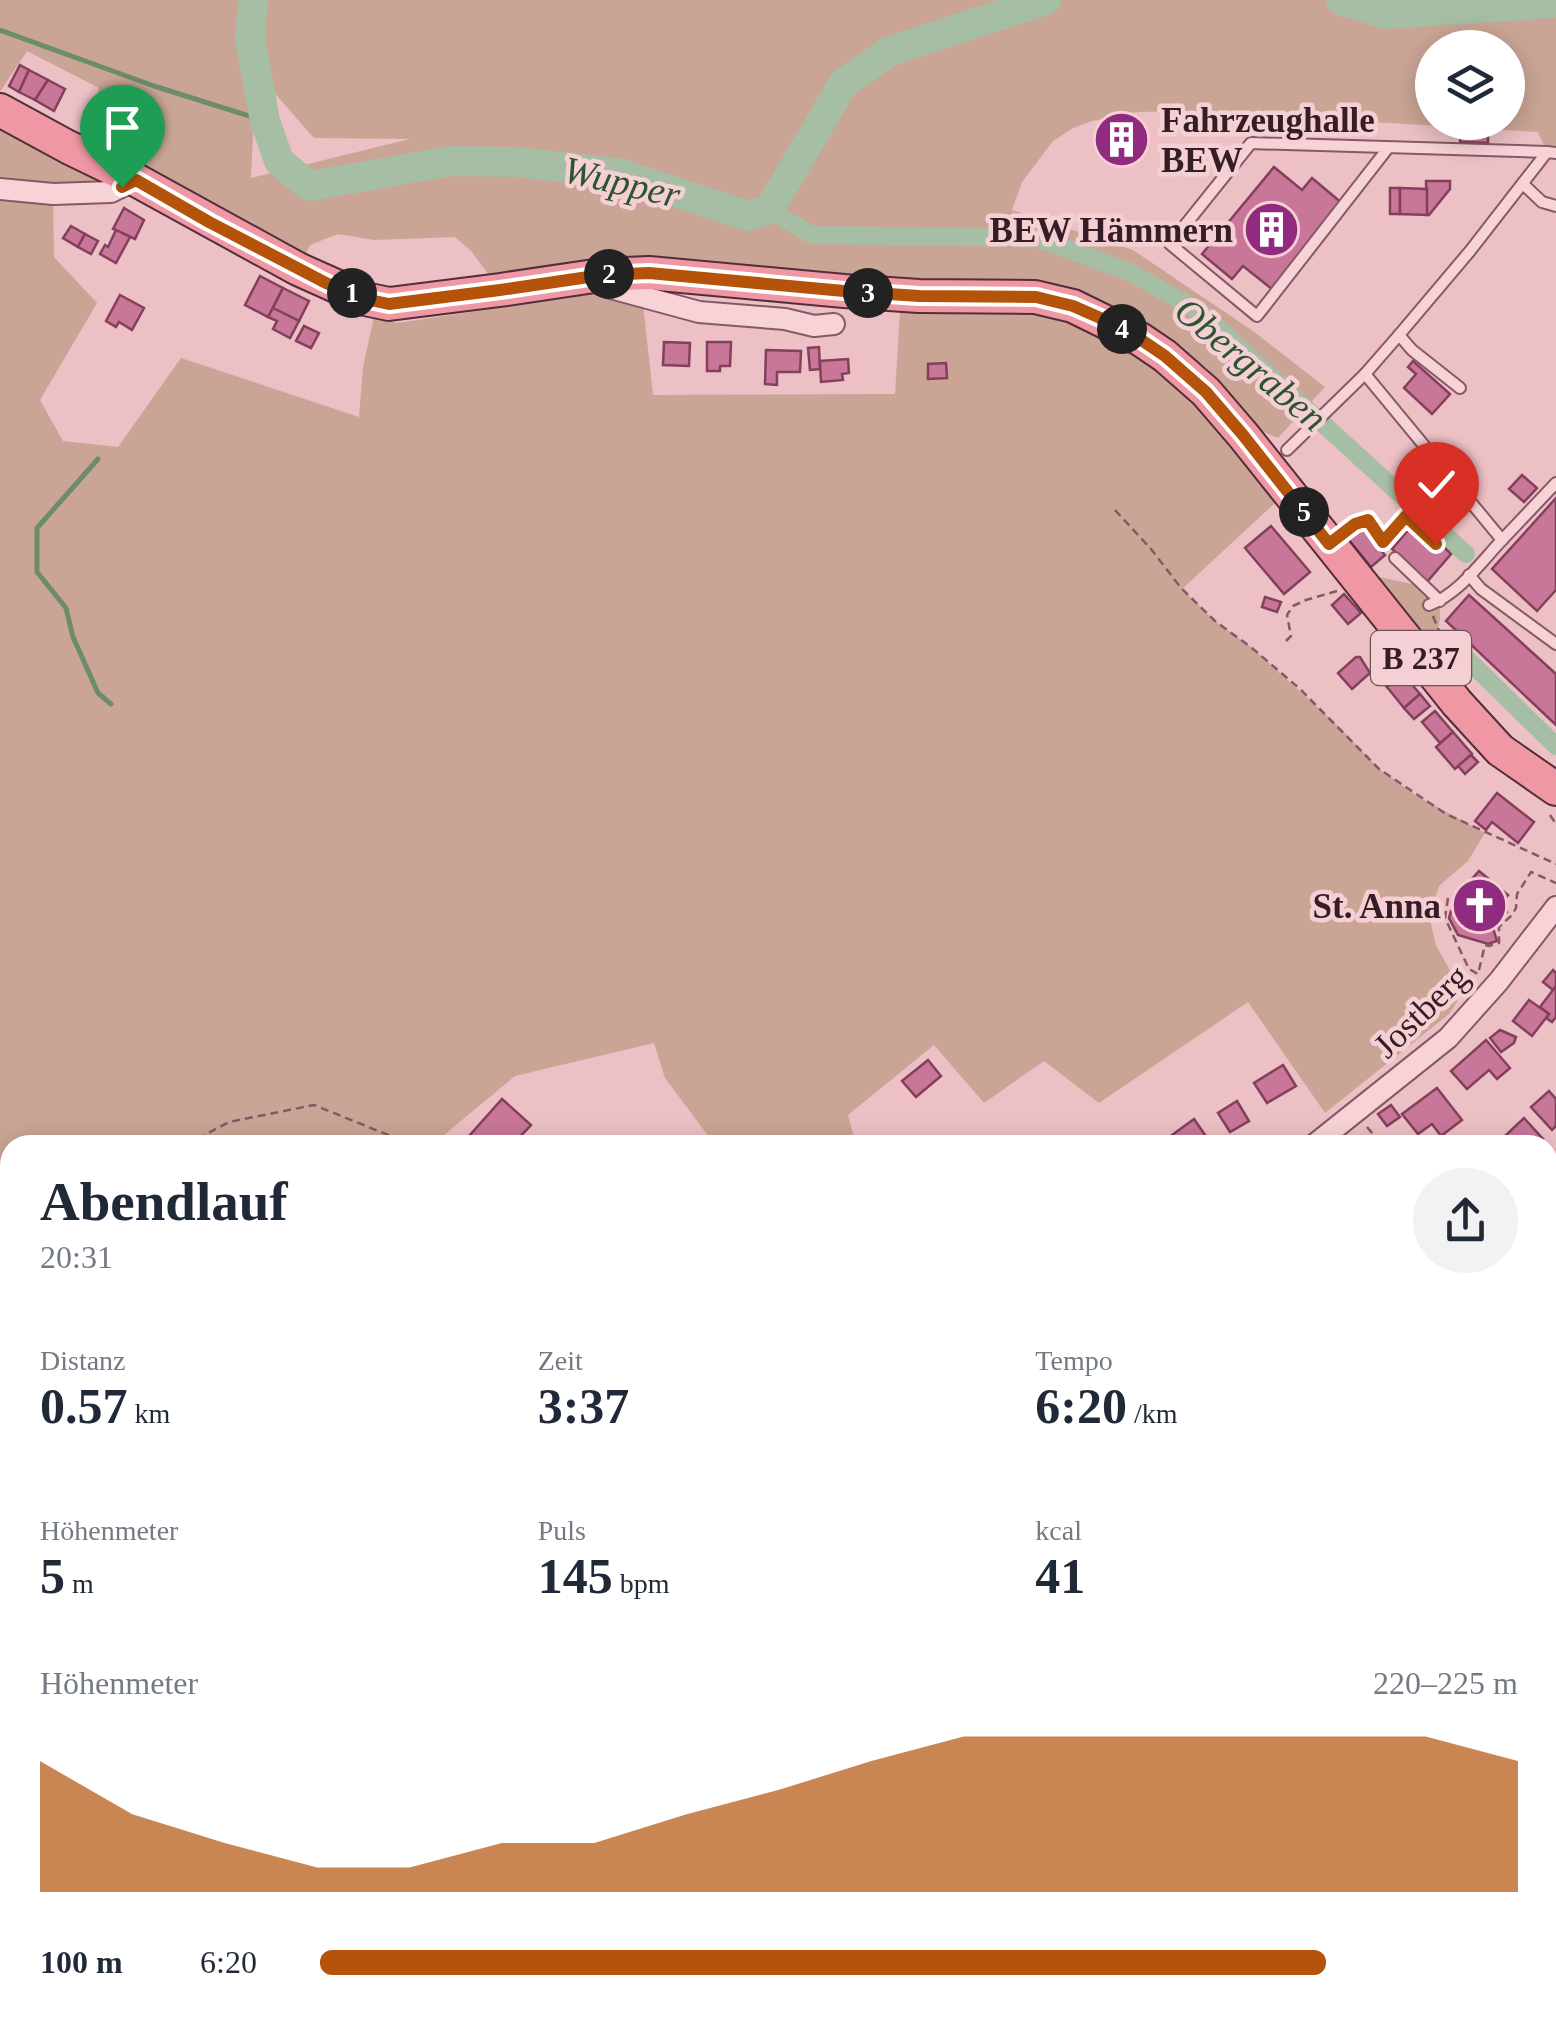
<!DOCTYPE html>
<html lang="de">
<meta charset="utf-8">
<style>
body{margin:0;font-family:"Times New Roman",serif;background:#f2f2f3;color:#1f2937;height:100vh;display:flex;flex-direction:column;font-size:38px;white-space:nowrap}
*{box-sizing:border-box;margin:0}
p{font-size:32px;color:#747a83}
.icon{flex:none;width:55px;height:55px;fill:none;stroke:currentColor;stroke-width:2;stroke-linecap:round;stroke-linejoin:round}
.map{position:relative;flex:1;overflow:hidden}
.side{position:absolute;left:0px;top:1135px;width:1558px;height:888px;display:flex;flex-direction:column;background:#fff;border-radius:30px 30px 0 0;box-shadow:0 5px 25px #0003}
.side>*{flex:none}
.tools{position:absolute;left:1415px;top:30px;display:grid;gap:20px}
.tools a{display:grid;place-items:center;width:110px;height:110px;border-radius:50%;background:#fff;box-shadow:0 5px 25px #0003;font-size:50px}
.pin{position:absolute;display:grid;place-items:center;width:85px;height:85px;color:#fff;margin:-102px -42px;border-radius:50% 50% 50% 0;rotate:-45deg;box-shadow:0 0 10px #0007}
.pin .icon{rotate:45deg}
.km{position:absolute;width:50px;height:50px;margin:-25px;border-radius:50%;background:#222;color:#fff;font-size:28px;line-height:50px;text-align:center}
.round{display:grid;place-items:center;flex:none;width:105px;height:105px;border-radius:52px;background:#f2f2f3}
.overview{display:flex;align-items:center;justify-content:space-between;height:170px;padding:0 40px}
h1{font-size:55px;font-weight:700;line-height:75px}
.stats{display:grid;grid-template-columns:repeat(3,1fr);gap:15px;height:170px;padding:10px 40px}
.stats div{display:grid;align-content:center}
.stats b{font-size:50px;font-weight:700}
.stats small{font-size:28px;font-weight:400}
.stats p{font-size:28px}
.chart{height:280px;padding:20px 40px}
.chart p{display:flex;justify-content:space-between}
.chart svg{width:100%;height:180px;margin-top:10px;fill:#b45309;opacity:.7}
ul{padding:0 40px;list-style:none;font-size:32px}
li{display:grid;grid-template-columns:160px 120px 1fr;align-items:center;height:75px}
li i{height:25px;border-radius:12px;background:#b45309}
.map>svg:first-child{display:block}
</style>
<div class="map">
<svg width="1556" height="2021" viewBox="0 0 1556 2021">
<rect width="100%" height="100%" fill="#ecc0c5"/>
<!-- green -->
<g fill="#caa595" fill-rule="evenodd">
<path d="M0 0H1556V153L1547 152 1538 132 1191 111 1137 112 1092 121 1073 128 1053 141 1022 182 1012 210 1133 250 1253 331 1325 387 1278 438 1254 428 1208 369 1168 339 1041 286 500 290 471 251 455 237 374 240 338 234 310 245 298 269 136 180 53 194 54 257 97 303 40 400 63 441 118 447 181 358 359 417 363 367 374 317 397 323 606 292 643 304 653 395 895 394 900 312 1035 314 1069 323 1135 356 1169 380 1201 412 1275 503 1182 589 1215 621 1252 648 1335 723 1379 769 1417 796 1485 833 1468 861 1439 886 1429 916 1436 945 1454 978 1457 1002 1449 1014 1325 1113 1248 1002 1099 1103 1044 1061 984 1103 934 1045 848 1115 856 1145H715L665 1078 654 1043 515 1076 432 1145H10V2012H1548V1340L1556 1339V2021H0V109L88 157 99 88 27 51 0 92ZM1432 48H1508V122H1432ZM256 72 314 138 410 139 251 178Z"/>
<path d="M1370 575 1421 586 1440 601V619L1433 651Z"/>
</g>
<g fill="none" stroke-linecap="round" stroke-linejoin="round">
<!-- stream -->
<g stroke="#6d8c6b" stroke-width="5">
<path d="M0 30 154 86 265 121"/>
<path d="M98 459 37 528V572L66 608 73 637 98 693 111 704"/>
<path d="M1548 1497 1556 1502"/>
<path d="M1548 1577 1556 1569"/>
<path d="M1374 2021 1377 2012"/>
</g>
<!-- canal -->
<g stroke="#a6bea3" stroke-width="18">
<path d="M769 210 812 235 1037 238 1130 272 1199 311 1466 554"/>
<path d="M1465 657 1556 746"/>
</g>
<!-- river -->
<g stroke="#a6bea3" stroke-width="30">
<path d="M253 0 250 39 265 121 279 161 309 186 452 161 517 162 622 174 747 216 769 210 843 84 888 52 1046 0"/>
<path d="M1341 0 1385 14 1556 3"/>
</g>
</g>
<!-- building -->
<g fill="#c97798" stroke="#833f5c" stroke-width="2.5">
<path d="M20 65 29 70 19 92 9 86Z"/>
<path d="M29 70 48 80 35 100 19 92Z"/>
<path d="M48 80 65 89 54 111 35 100Z"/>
<path d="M1112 118 1137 122 1131 162 1106 158Z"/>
<path d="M1461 128 1488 129V143L1460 142Z"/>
<path d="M1274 167 1302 190 1312 178 1343 204 1273 290 1243 266 1232 279 1202 254Z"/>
<path d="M1426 181H1450V189L1429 215H1427Z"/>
<rect x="1390" y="188" width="10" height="26"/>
<path d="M1400 188 1427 189V215L1400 214Z"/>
<path d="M124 208 144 220 135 239 113 229Z"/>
<path d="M71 226 85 234 78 247 63 238Z"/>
<path d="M116 230 130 237 116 263 100 254 105 245 108 247Z"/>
<path d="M85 234 98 241 91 254 78 247Z"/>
<path d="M260 276 283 288 268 317 245 305Z"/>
<path d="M283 288 309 301 299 321 273 308Z"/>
<path d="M120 295 144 308 132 330 119 322 116 327 106 321Z"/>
<path d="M273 308 299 321 290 338 273 329 277 321 268 317Z"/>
<path d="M304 326 319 333 311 348 296 341Z"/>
<path d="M664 342 690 343 689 366 663 365Z"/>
<path d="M707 342H731L730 366H720V371H707Z"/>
<path d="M819 347 820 369 810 370 808 348Z"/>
<path d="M766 350 801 351 800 372H777V385L765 384Z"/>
<path d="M848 359 849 373 842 374 843 380 821 382 820 361Z"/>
<path d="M1413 361 1450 394 1432 414 1404 388 1416 374 1408 367Z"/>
<path d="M946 363 947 378 928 379V364Z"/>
<path d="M1522 475 1537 488 1524 502 1509 489Z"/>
<path d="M1556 498V590L1537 611 1492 569Z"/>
<path d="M1271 526 1310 572 1284 594 1245 548Z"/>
<path d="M1363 528 1385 555 1371 567 1349 540Z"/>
<path d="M1410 528 1436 551 1442 545 1451 554 1427 582 1392 549Z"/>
<path d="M1344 594 1361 613 1348 624 1332 605Z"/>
<path d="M1469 595 1556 674V725L1446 621Z"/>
<path d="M1265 597 1281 602 1277 612 1262 607Z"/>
<path d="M1356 657H1360L1370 673 1352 689 1338 673Z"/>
<path d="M1396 665 1403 674 1387 687 1380 679Z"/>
<path d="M1403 674 1420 694 1404 708 1387 687Z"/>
<path d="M1420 694 1430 706 1414 719 1404 708Z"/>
<path d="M1435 711 1453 732 1440 743 1422 722Z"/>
<path d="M1453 732 1472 754 1455 769 1436 747Z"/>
<path d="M1471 755 1478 762 1465 774 1458 766Z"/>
<path d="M1497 793 1534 822 1518 843 1492 822 1486 830 1475 821Z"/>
<path d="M1479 871 1508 895 1503 900 1507 912 1492 925 1497 941 1488 944 1458 935 1449 918 1451 911H1453L1454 899Z"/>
<path d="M1553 970 1556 973V986L1553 990 1543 982Z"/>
<path d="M1556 986V1017L1552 1022 1546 1018 1549 1014 1540 1007Z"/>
<path d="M1529 1000 1549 1014 1532 1036 1513 1021Z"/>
<path d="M1500 1030 1516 1037 1514 1043 1501 1052 1490 1038Z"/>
<path d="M1486 1040 1510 1068 1497 1079 1489 1070 1467 1089 1451 1071Z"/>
<path d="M928 1060 941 1076 916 1097 902 1081Z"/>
<path d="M1283 1065 1296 1086 1267 1103 1254 1083Z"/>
<path d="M1437 1088 1462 1120 1441 1136 1432 1124 1418 1134 1402 1114Z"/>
<path d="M1549 1091 1556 1099V1126L1552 1130 1531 1107Z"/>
<path d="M502 1099 531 1125 512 1145H481L470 1135Z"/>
<path d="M1237 1101 1249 1121 1230 1132 1218 1113Z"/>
<path d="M1391 1105 1400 1117 1387 1126 1378 1114Z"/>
<path d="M1524 1118 1543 1139 1536 1145H1515L1506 1135Z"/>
<path d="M1194 1119 1212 1145H1174L1168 1138Z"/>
<path d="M1552 1203 1556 1207V1233L1552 1237 1548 1233V1207Z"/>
</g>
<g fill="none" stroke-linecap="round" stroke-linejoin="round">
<defs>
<g id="service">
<path d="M1388 148 1257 316 1170 244 1251 143 1547 152"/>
<path d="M1523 184 1542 202 1556 206"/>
<path d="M1399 335 1412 350 1460 388"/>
<path d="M1365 374 1502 540C1481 562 1459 594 1429 605"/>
<path d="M1287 450 1365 374 1399 335 1470 251 1547 152 1556 153"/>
<path d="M1502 540 1556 483"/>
<path d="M1395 558 1440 601"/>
<path d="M1469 575 1481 589 1556 644"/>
</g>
<g id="minor">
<path d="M0 189 53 194 111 192 136 180"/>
<path d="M601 275 607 287 699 312 785 319 814 326 834 324"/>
<path d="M1314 1145 1448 1038 1499 981 1556 907"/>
<path d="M1548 1183 1556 1175"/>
<path d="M1202 2012 1203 2021"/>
<path d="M423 2021 429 2012"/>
</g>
<path id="primary" d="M0 110 68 147 136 180 298 269 365 299 389 304 500 290 601 275 649 273 844 291 919 296 1035 297 1073 306 1140 339 1165 356 1206 392 1243 435 1457 703 1500 750 1556 789"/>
</defs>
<!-- service casing -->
<use href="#service" stroke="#855965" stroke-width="14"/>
<!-- minor casing -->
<use href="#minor" stroke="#855965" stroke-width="24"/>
<!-- primary casing -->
<use href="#primary" stroke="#522d3a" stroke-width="36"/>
<!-- path -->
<g stroke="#855965" stroke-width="2.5" stroke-dasharray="8 5" stroke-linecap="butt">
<path d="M1115 510 1151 549 1181 588 1215 621 1252 648 1300 689 1379 769 1446 814 1556 864"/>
<path d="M1348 530 1368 520 1382 540"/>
<path d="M1387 547 1383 542 1406 516 1436 544"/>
<path d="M1433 616 1445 646"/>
<path d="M1286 641 1291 636 1287 615 1293 606 1306 600 1337 591"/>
<path d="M1550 815 1556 824"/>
<path d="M1448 898 1445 918 1469 969 1478 974 1485 945 1489 946 1499 943V927L1512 915 1516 908 1517 894 1531 872 1556 883"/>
<path d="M1367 1127 1382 1145"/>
<path d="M186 1145 229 1122 314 1105 413 1145"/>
<path d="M0 1242 10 1237"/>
<path d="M1548 1317 1556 1306"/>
<path d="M1548 1326 1551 1336 1556 1335"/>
<path d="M1548 1663 1556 1649"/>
<path d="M1444 2021 1449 2012"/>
</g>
<!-- service -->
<use href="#service" stroke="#f7d3d7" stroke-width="10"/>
<!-- minor -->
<use href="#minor" stroke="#f7d3d7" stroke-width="20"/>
<!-- primary -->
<use href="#primary" stroke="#ef98a4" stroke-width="32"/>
</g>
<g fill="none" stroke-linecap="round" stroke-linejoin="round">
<defs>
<path id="route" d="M122 187 136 180 209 222 326 283 365 299 389 304 500 290 602 275 649 273 844 291 919 296 1036 297 1073 306 1114 324 1140 339 1165 356 1206 392 1243 435 1329 544 1355 524 1368 520 1383 542 1406 516 1436 544"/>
</defs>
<!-- route casing -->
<use href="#route" stroke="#fff" stroke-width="20"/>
<!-- route -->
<use href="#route" stroke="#b45309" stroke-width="12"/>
</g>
<!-- icons -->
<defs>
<symbol id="building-disc" viewBox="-11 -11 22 22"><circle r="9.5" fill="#912b7f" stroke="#f4cfd3"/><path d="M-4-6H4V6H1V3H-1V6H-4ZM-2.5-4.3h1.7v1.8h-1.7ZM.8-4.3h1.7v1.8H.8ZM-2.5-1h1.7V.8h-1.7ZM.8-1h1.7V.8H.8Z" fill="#fff"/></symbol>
<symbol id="church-disc" viewBox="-11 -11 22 22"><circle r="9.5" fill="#912b7f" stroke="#f4cfd3"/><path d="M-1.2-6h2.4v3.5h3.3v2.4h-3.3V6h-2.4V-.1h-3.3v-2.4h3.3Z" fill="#fff"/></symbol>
</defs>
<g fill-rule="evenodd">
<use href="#building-disc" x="1090" y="108" width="63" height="63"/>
<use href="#building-disc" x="1240" y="198" width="63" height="63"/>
<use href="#church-disc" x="1448" y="874" width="63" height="63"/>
</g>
<g text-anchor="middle" stroke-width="9" stroke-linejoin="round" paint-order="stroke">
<!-- shield labels -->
<rect fill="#f4cfd3" stroke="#6e5259" stroke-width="2.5" x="1371" y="631" width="100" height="54" rx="8"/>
<g font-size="32" font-weight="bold" fill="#351d25">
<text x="1421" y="669">B 237</text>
</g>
<!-- poi labels -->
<g font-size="35" font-weight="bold" fill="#351d25" stroke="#f4cfd3" text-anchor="end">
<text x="1161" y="132" text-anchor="start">Fahrzeughalle<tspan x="1161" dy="40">BEW</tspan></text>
<text x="1233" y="242">BEW Hämmern</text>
<text x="1441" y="918">St. Anna</text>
</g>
<!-- street labels -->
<g font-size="35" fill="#351d25" stroke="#f4cfd3">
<text transform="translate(1421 1011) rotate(-44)" y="12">Jostberg</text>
</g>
<!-- water labels -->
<g font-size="38" font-style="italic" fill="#2c5431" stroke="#f4cfd3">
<text transform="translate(622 182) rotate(13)" y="13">Wupper</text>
<text transform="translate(1251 364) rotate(40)" y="13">Obergraben</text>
</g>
</g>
</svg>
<div class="tools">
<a><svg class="icon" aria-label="layers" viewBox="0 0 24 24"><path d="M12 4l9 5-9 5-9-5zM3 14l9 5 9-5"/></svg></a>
</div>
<div class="pin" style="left:122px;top:187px;background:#1e9e55"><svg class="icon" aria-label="arrive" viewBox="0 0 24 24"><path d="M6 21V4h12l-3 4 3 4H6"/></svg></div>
<div class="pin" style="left:1436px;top:544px;background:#d93025"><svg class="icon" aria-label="check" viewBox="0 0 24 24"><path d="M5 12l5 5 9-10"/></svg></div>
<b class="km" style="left:352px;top:293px">1</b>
<b class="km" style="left:609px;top:274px">2</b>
<b class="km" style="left:868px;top:293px">3</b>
<b class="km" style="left:1122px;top:329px">4</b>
<b class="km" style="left:1304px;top:512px">5</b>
<section class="side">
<div class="overview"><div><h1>Abendlauf</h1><p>20:31</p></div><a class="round"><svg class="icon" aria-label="share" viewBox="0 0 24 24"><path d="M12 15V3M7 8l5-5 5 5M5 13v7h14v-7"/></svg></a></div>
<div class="stats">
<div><p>Distanz</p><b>0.57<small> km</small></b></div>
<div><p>Zeit</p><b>3:37</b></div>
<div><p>Tempo</p><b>6:20<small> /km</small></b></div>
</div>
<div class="stats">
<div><p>Höhenmeter</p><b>5<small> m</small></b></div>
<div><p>Puls</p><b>145<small> bpm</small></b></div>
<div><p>kcal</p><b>41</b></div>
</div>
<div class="chart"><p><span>Höhenmeter</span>220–225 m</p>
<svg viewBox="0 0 160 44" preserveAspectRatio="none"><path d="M0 44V12L10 25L20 32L30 38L40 38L50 32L60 32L70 25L80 19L90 12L100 6L110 6L120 6L130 6L140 6L150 6L160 12V44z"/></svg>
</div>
<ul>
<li><b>100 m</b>6:20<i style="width:84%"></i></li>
</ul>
</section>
</div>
